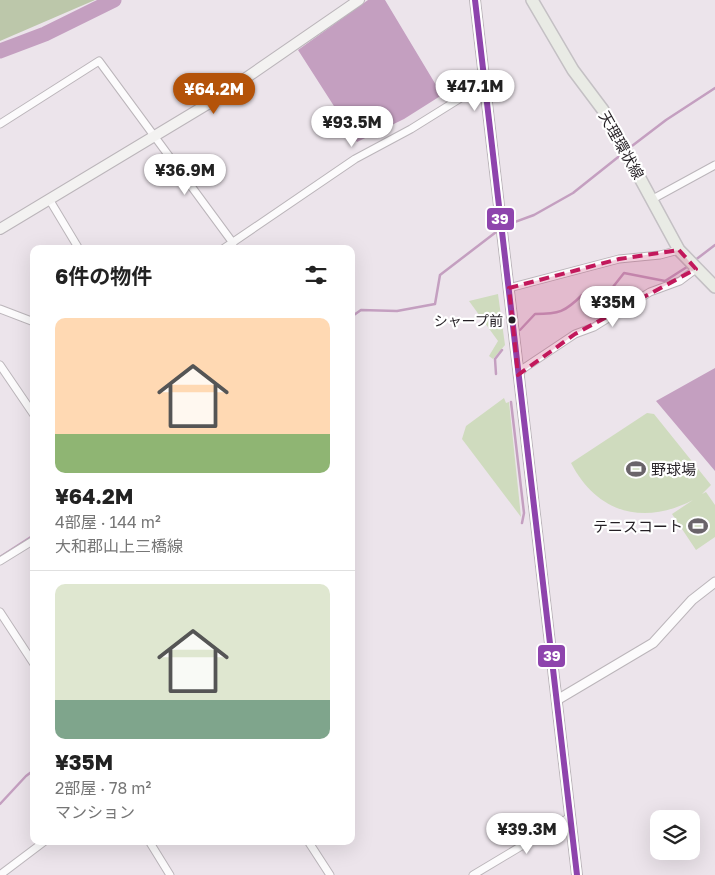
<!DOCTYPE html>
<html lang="ja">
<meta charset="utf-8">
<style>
:root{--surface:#fff;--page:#f6f6f6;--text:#222;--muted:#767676;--line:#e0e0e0;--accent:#b45309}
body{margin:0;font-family:"Golos Text","Noto Sans JP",sans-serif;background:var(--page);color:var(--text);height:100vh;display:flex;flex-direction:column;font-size:19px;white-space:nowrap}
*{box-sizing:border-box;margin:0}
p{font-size:16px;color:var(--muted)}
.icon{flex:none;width:28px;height:28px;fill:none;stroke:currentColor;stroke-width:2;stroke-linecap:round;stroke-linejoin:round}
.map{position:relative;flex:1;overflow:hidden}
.sheet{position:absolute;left:30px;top:245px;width:325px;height:600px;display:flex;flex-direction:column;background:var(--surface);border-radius:10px;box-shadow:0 5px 20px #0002}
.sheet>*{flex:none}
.fabs{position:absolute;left:650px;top:810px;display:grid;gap:10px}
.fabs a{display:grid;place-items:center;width:50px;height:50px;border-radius:10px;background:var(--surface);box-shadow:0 5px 20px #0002;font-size:25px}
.price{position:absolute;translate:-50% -42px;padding:0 11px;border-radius:18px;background:#fff;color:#222;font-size:16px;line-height:32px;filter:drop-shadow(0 1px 2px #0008)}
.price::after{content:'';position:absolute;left:50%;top:30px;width:15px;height:11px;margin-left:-8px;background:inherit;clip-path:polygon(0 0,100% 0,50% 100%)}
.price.active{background:var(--accent);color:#fff}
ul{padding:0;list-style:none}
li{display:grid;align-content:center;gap:10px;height:265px;padding:0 25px}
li+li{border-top:1px solid var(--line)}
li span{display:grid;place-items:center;height:155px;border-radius:10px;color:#555}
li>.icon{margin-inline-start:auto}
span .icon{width:90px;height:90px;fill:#fffc;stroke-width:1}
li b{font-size:21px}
h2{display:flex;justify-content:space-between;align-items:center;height:60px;padding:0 25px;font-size:21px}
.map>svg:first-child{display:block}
.green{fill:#cfdbbe}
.forest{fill:#bcc7aa}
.water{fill:#c49fc0}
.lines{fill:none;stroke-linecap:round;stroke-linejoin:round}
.stream{stroke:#c49fc0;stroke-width:2.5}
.river{stroke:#c49fc0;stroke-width:15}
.minor-casing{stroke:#bbb5ba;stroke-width:9}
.tertiary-casing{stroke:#bbb5ba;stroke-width:11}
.secondary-casing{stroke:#bbb5ba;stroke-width:12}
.primary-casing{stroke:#c4c0c4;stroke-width:14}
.minor{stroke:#fcfbfc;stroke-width:7}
.tertiary{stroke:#fcfbfc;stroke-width:9}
.secondary{stroke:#f3f2f1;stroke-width:10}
.primary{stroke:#e9ebe5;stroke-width:11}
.bus-1-casing{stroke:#fff;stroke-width:10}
.bus-1{stroke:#8e44ad;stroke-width:6}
.marked{fill:#c2185b;fill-opacity:0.2;stroke:#c2185b;stroke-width:4;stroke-dasharray:10 6;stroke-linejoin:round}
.bus-dot{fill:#241f24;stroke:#fff;stroke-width:2}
.labels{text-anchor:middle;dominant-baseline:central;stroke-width:4.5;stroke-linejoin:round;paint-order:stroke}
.bus-label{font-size:14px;fill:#241f24;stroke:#fff;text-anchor:end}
.street-label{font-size:15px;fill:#241f24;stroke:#fff}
.poi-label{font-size:15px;fill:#241f24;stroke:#fff;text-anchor:start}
.line-badge{stroke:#fff;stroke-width:2}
.badge-label{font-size:14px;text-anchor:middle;font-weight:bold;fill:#fff}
</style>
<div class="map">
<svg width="715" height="875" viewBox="0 0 715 875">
<rect width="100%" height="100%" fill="#ece4eb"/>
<path class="green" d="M498,294l7,51 -12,14 -4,-3 9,-15 -29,-40z
M504,398l2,5 3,-1 12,115 -59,-78 4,-13z
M647,413l7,1 57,71 -9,9 4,-2 9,13v32l-19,13 -24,-36 21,-14c-50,26 -96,13 -122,-37z"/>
<path class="forest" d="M0,0h95l-95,41z"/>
<path class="water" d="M368,0h17l57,95 -38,24 -47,23 -59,-92z
M715,368v103l-59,-70z"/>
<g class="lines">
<path class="stream" d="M628,149l38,-29 49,-32
M504,226l30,-11 39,-22 49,-39
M694,261l21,-16
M351,317l10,-7 36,1 38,-7 5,-29 60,-46
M520,330l15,-16c24,0 30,-2 47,-19l23,2 19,-24 41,8 25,-16
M496,374l-1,-15 7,-9
M511,402l13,111 -2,10
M0,557l34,-22
M0,804l26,-28 8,-6"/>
<path class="river" d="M0,51l45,-17 69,-34"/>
<defs>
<path id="minor" d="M0,124l99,-63 134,182
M49,199l30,50
M651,200l64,-35
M223,249l132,-90 56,-30 69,-43h5
M509,288l110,-29 41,-4 19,-5
M0,309l34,13
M0,365l34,50
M518,375l6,-7 51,-34 19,-7 56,-35 30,-11 16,-12
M0,561l34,-21
M0,612l34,52
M149,841l21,34
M308,841l22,34
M0,875l45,-34
M473,875l97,-58"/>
<path id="tertiary" d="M557,700l96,-57 39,-43 23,-18"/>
<path id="secondary" d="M475,0l102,875
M0,229l211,-127 148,-102"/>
<path id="primary" d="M532,0l41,70 30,40 76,140 36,37"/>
</defs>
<use href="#minor" class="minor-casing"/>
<use href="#tertiary" class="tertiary-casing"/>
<use href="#secondary" class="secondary-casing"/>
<use href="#primary" class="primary-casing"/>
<use href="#minor" class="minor"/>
<use href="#tertiary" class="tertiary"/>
<use href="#secondary" class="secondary"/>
<use href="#primary" class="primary"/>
<defs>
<path id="bus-1" d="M475,0l102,875"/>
</defs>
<use href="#bus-1" class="bus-1-casing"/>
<use href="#bus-1" class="bus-1"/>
</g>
<path class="marked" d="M679,250l17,19 -121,65 -57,41 -9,-87 110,-29z"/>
<defs>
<symbol id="stadium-bare" viewBox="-9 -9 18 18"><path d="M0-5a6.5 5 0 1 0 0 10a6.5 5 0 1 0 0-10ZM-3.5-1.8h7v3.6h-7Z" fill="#6a646a" stroke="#fff" stroke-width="2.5" paint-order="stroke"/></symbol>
</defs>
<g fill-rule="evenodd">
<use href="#stadium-bare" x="622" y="455" width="28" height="28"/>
<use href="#stadium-bare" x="684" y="512" width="28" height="28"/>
</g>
<circle class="bus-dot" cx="512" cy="320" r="4.5"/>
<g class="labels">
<g class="bus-label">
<text x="503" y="320">シャープ前</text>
</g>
<g class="street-label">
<text transform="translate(622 145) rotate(61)">天理環状線</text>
</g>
<g class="poi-label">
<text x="651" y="469">野球場</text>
<text x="683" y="526" text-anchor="end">テニスコート</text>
</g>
</g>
<g class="line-badge">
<rect x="486" y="207" width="29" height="24" rx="5" fill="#8e44ad"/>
<rect x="537" y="644" width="29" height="24" rx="5" fill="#8e44ad"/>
</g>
<g class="badge-label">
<text x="500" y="224">39</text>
<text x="552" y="661">39</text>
</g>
</svg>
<div class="fabs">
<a><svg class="icon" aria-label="layers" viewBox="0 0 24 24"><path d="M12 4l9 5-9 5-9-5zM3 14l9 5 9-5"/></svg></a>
</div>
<b class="price" style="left:475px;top:112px">¥47.1M</b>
<b class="price active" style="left:214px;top:115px">¥64.2M</b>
<b class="price" style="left:352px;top:148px">¥93.5M</b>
<b class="price" style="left:185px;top:196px">¥36.9M</b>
<b class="price" style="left:613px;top:328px">¥35M</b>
<b class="price" style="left:527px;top:855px">¥39.3M</b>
<section class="sheet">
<h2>6件の物件<svg class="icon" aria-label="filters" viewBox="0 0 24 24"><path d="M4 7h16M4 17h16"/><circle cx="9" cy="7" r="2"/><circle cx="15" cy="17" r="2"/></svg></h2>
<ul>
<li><span style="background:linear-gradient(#ffd9b3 75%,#8fb573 0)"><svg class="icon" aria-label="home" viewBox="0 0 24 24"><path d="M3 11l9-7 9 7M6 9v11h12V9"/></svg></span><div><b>¥64.2M</b><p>4部屋 · 144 m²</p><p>大和郡山上三橋線</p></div></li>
<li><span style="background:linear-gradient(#dfe7d0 75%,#7fa58c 0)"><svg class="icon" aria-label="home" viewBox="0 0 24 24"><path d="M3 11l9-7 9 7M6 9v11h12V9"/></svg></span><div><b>¥35M</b><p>2部屋 · 78 m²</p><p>マンション</p></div></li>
</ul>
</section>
</div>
